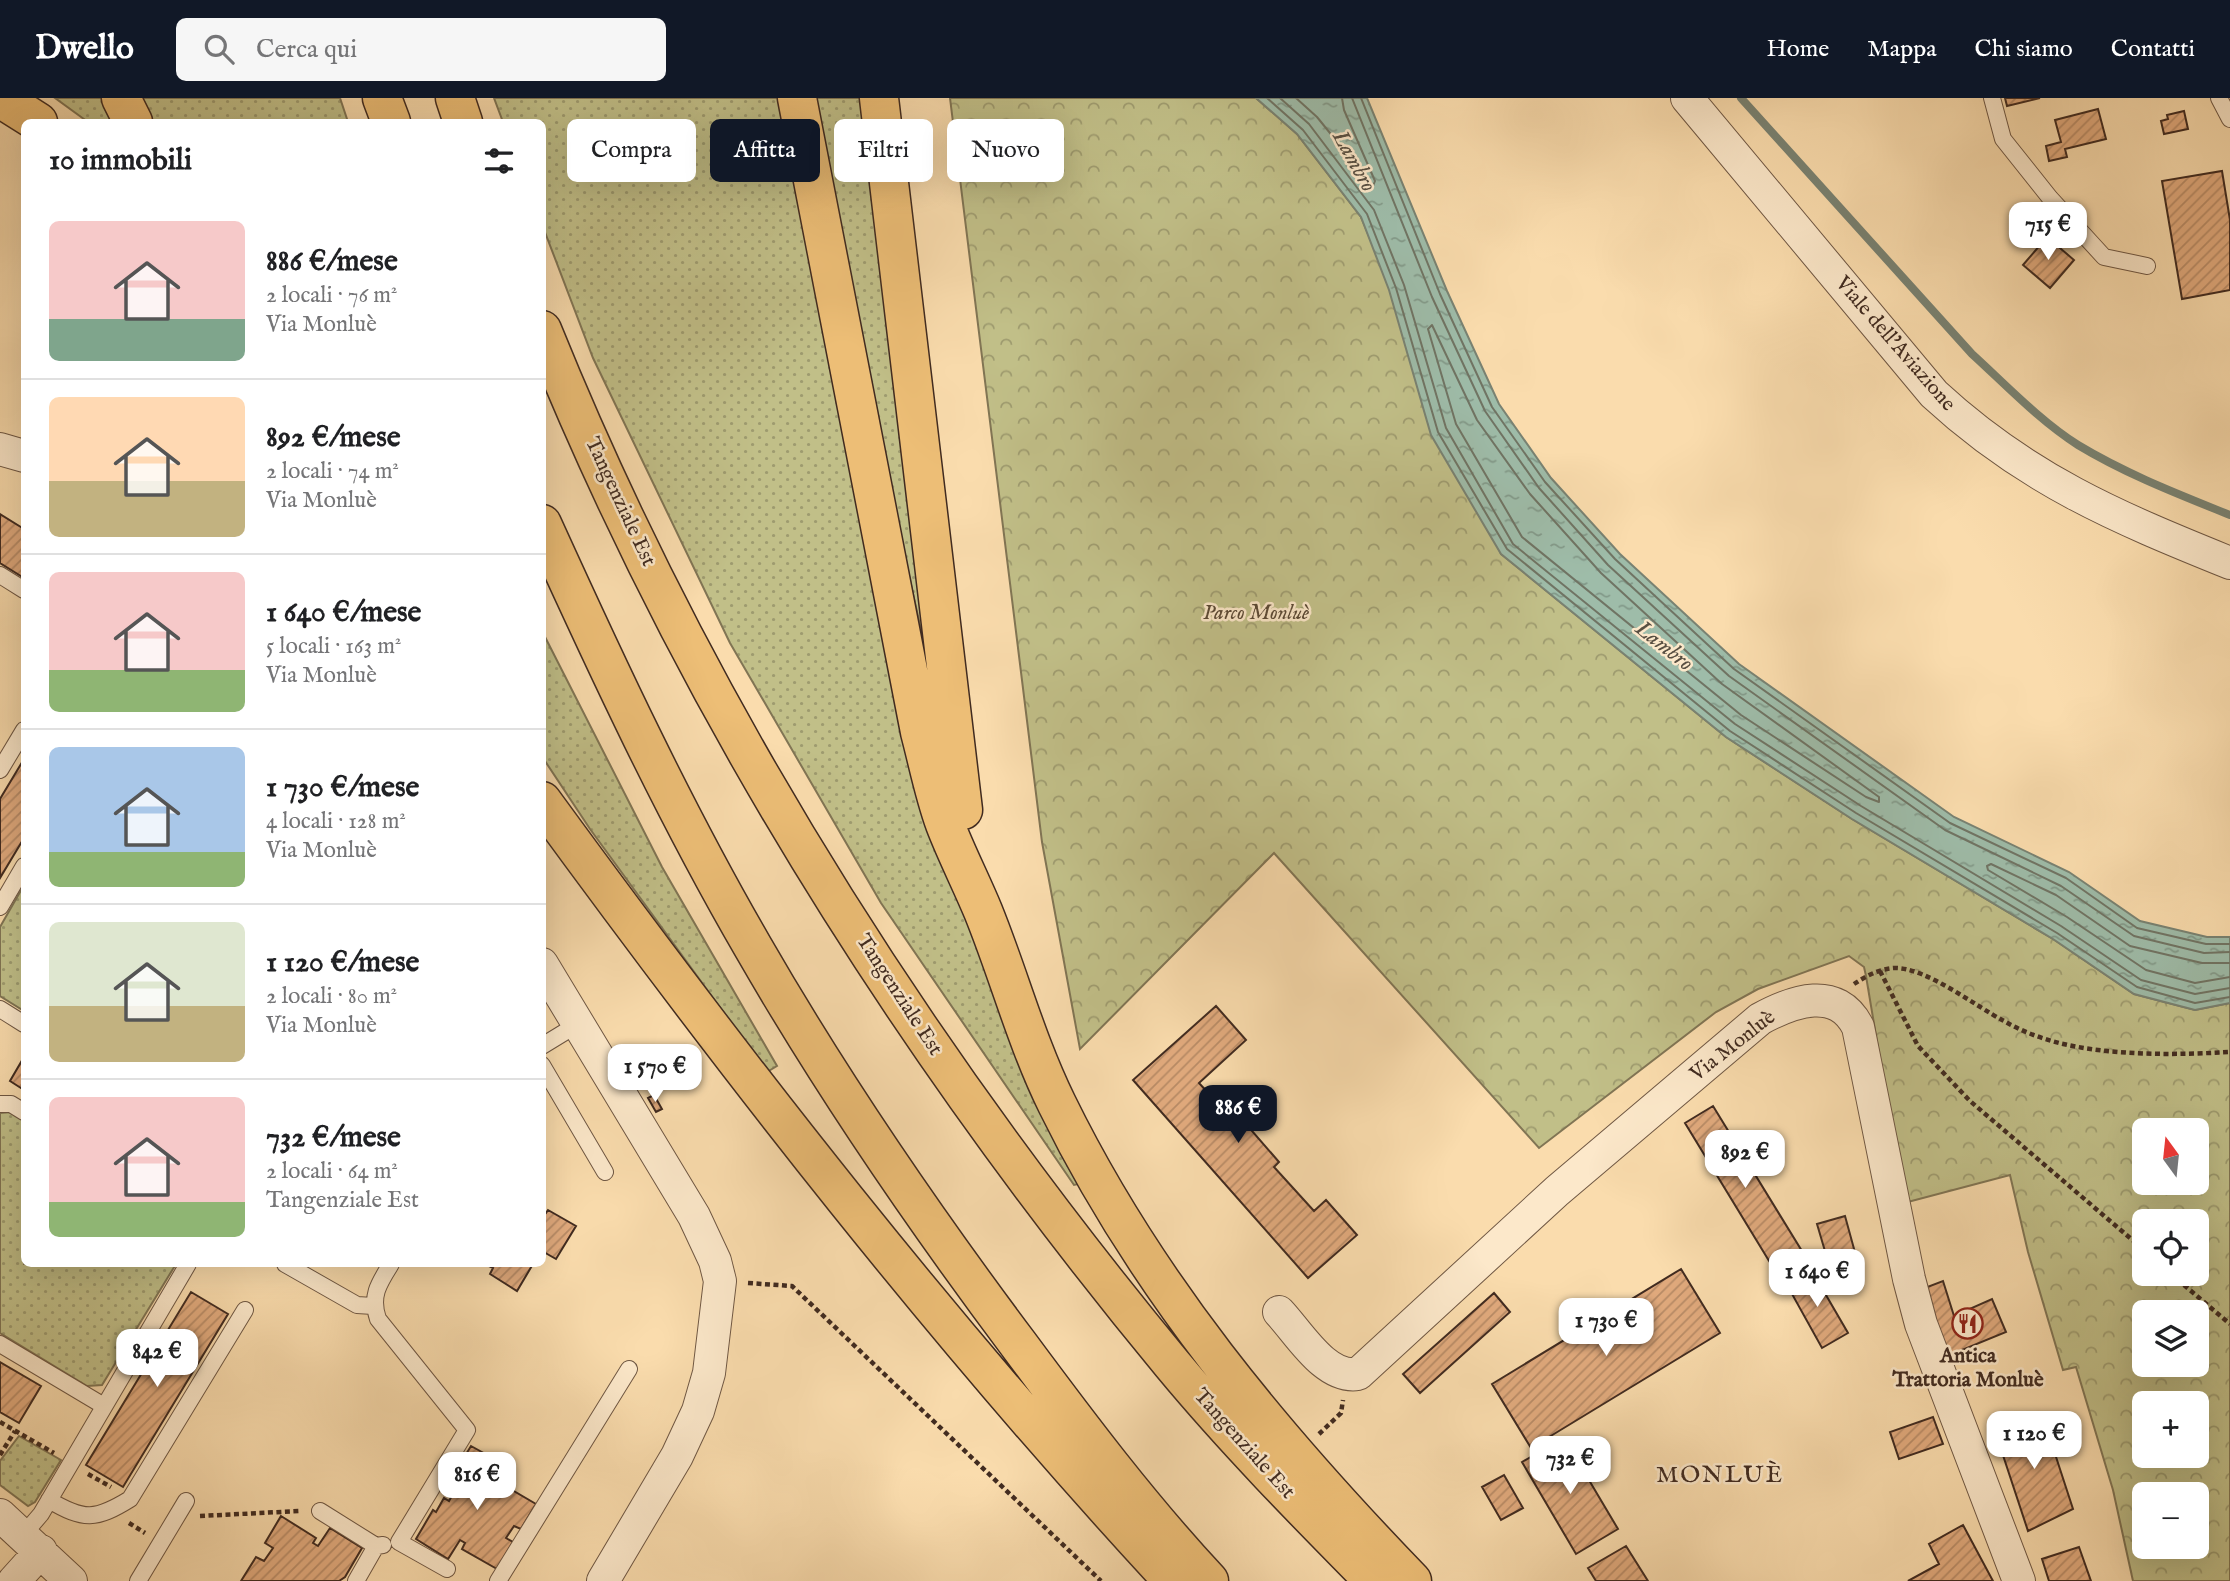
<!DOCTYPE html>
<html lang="it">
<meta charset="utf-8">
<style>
:root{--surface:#fff;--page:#f6f6f6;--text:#202124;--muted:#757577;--line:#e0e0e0;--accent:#111827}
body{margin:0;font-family:"IM FELL English",serif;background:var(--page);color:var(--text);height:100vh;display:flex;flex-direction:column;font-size:26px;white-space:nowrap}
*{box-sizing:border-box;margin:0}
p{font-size:23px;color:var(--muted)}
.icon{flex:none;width:38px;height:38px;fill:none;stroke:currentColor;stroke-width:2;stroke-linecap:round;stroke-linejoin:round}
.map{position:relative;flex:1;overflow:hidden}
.side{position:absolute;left:21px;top:21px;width:525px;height:1148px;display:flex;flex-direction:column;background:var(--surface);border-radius:10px;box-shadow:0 7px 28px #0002}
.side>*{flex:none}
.hud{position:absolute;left:567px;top:21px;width:665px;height:63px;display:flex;gap:14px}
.needle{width:46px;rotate:345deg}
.fabs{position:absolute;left:2132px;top:1020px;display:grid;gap:14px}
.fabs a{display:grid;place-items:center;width:77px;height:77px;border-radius:10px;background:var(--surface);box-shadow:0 7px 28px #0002;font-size:35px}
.price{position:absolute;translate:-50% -60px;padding:0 16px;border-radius:14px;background:#fff;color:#222;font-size:23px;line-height:46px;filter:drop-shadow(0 2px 4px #0008)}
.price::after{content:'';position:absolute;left:50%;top:42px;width:21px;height:16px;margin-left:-10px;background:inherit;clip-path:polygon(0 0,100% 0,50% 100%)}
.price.selected{background:var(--accent);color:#fff}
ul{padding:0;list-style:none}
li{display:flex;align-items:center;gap:21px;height:175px;padding:0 28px}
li+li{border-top:2px solid var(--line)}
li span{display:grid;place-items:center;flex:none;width:196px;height:140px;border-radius:10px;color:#555}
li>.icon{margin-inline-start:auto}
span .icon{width:84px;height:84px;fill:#fffc;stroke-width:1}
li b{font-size:30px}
h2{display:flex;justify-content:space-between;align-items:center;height:84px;padding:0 28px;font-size:30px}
.tag{padding:0 24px;border-radius:10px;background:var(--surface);box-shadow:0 7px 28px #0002;font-size:24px;line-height:63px}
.tag.selected{background:var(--accent);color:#fff}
header{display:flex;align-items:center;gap:42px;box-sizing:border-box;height:98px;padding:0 35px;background:var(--accent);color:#fff}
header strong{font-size:33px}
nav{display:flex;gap:38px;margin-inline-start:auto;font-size:24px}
.search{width:490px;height:63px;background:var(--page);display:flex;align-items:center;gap:18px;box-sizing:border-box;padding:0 24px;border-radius:10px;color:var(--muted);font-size:26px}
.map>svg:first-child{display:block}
.grass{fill:url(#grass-dots);stroke:#817554;stroke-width:2;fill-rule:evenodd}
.park{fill:url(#park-crowns);stroke:#817554;stroke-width:2;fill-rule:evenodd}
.water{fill:url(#water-ripples);stroke:#798272;stroke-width:2}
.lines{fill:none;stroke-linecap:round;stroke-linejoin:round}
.shore{stroke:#707464;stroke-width:2}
.stream{stroke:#798272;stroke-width:8}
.building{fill:url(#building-hatch);stroke:#412b20;stroke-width:2}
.service-casing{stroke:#6f5743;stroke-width:18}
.minor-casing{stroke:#6f5743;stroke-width:34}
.motorway-casing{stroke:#412b20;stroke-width:41}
.path{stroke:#412b20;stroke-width:4.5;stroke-dasharray:5 3.5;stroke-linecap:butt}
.service{stroke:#fce8ca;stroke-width:16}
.minor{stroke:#fce8ca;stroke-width:32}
.motorway{stroke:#edbe76;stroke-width:38}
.labels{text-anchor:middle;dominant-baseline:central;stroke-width:5;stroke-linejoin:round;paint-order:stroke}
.street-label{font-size:21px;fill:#412b20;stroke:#fce8ca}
.park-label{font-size:21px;font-style:italic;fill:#5b4935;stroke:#fce8ca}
.poi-label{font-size:21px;font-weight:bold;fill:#412b20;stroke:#fce8ca}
.water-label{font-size:23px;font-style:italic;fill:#584f42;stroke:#fce8ca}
.quarter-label{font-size:24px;letter-spacing:2px;fill:#412b20;stroke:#fce8ca}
</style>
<header>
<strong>Dwello</strong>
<div class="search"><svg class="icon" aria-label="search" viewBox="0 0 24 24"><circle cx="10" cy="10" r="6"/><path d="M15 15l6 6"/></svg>Cerca qui</div>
<nav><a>Home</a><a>Mappa</a><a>Chi siamo</a><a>Contatti</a></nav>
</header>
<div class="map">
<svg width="2230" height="1483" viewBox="0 0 2230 1483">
<defs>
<pattern id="grass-dots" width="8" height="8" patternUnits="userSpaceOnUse" patternTransform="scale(1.75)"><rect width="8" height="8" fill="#c1bf88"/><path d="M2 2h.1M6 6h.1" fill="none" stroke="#9e9b6f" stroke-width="1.8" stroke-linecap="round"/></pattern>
<pattern id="park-crowns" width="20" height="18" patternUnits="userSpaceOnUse" patternTransform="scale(1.75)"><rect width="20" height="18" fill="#c1bf88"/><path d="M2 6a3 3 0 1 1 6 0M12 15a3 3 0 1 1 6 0" fill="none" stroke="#9e9b6f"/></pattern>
<pattern id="water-ripples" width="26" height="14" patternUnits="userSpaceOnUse" patternTransform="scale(1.75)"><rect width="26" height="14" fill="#9ebca9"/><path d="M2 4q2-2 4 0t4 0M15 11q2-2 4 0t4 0" fill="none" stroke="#829989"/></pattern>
<pattern id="building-hatch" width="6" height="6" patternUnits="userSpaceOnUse" patternTransform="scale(1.75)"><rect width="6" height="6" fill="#e1aa7d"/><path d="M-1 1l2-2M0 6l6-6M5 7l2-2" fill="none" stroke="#b88b66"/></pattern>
</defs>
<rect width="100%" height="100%" fill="#fadcad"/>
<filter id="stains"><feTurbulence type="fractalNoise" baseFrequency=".00286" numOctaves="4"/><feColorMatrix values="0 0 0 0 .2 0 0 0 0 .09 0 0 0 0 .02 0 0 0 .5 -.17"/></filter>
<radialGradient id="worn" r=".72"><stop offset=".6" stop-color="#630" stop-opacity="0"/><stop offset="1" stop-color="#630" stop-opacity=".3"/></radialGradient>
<path class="grass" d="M55,0h52l13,24h-32z
M140,0h200l8,24h-195z
M494,0h291l171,794 47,125 80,166 -9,2 -193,-282 -151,-260 -137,-285 -50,-131 -1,-105h-39zM610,38l7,33 -13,7 -10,-33z
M810,0h60l57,558 -16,-71z
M542,533l120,236 115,199 -10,6 -177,-243 -47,-71z
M24,787v126l-24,-15v-69z
M12,1014l12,5v147h152l-74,121 -15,1 -87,-53v-220z
M19,1338l42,24 -26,42 -7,4 -28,-21v-24z"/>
<path class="park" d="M950,0h306l41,36 64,83 140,337 225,183 126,82 201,120 81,55 61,16 35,-7v578h-97l-20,-91 -37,-123 -13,3 -35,-118 -18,-77 -106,28 -38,-227 -2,-9 -15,-11 -91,33 -42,23 -177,136 -265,-295 -194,196 -38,-207zM2144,1032h52v53h-52zM2144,1124h52v52h-52zM2144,1214h52v53h-52zM2144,1306h52v52h-52zM2144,1396h52v53h-52z"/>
<path class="water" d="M1256,0h111l80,193 52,113 52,74 69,76 119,110 215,153 115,55 71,49 67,16h23v66l-35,7 -61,-16 -81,-55 -201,-120 -126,-82 -225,-183 -70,-119 -42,-145 -28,-73 -64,-83z"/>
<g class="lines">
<path class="shore" d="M1267,0l36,32 64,84 29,74 42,144 69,117 223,182 126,82 201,120 80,54 58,16 35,-6
M1280,0l29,26 65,86 30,75 42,143 67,116 222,180 126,82 200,120 80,54 54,14 35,-6
M1296,0l21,19 56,69 2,-5 -31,-71 -2,-12
M1352,0l80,199 53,114 54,77 69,77 121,111 216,154 116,56 73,50 70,17 26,-1
M1361,0l79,196 52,113 53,75 70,77 119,110 216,154 116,55 71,50 69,16h24
M1432,227l45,95 53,74 71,79 121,111 157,113v5l-13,-5 -125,-82 -219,-178 -66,-113 -28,-95z
M2230,865h-28l-72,-17 -74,-51 -65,-31 -4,2 1,4 79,47 79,53 49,13 35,-6"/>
<path class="stream" d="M1741,0l231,256c33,30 68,67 106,91 48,29 100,49 152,70"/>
</g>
<path class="building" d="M2005,0h35l-33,8z
M2098,11l8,30 -41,10 2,8 -18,4 -3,-15 15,-4 -6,-22z
M2184,13l4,18 -24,5 -3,-13 7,-2 -1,-4z
M2222,73l8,49v70l-48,9 -20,-118z
M2047,139l27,23 -24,28 -27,-23z
M0,416l24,15v49l-24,-15z
M24,661v79l-24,40v-79z
M1216,908l30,34 -47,43 42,46 5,-5 33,38 -5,5 40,44 12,-11 31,35 -49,43 -175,-198z
M24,959v33l-14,-9z
M654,997l8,14 -6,3 -8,-14z
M1713,1008l92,150 -28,18 -92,-151z
M548,1112l28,16 -20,33 -14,-8v-40l4,2z
M1845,1118l14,51 -27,8 -15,-51z
M485,1166h48l-16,27 -27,-17 3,-6z
M1681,1171l39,64 -189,115 -39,-64z
M1812,1173l36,62 -26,15 -35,-63z
M1943,1183l11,35 38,-17 14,33 -61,25 -23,-68z
M191,1194l37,22 -105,173 -37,-22z
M1494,1195l16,19 -90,81 -17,-19z
M0,1264l41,24 -22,37 -19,-11z
M2042,1316l31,95 -45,22 -34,-103z
M1933,1319l10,27 -44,15 -9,-27z
M1564,1340l54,91 -42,25 -54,-92z
M471,1348l34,19 -11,20 4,2 2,-4 36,21 -15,25 -7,-3 -8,12 7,4 -16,27 -35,-20 3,-6 -5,-3 -12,19 -32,-20 17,-29 3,2 8,-14 5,3 5,-9 -5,-3 8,-13 -3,-2z
M1504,1377l19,33 -22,12 -19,-33z
M281,1418l35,22 -3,5 5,3 12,-18 32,20 -17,29 -6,4h-98l15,-24 8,4 9,-13 -8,-5z
M1963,1427l30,56h-85l31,-17 -10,-20z
M1626,1448l22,35h-52l-8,-13z
M2079,1449l12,34h-42l-7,-22z"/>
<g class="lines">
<defs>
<path id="service" d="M1992,0l11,41 47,59 54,59 43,9
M2219,0l11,21
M0,477l24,15
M0,672l24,-40
M0,809l24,-41
M0,911l24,15
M542,948l36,-22
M542,967l63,107
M0,1006h11l13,8
M285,1166l72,41 16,1
M391,1166c-12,19 -21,32 -13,55l89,111 -68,112 48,27
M0,1246l104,62
M49,1402c35,21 47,20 81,-1l115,-189
M320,1413l56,35
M23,1437l18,-21 147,-250
M138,1483l48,-80
M356,1483l20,-35 7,-1
M498,1483l131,-212"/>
<path id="minor" d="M1687,0l247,296c92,85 182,123 296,169
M0,351l24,7
M542,866l152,252 21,45 5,20 -11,92 -11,38 -21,45 -74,125
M1279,1214c20,21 46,67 79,62l199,-183 203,-172c33,-18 77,-34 98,8l51,252 12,45 98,257
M0,1417l71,66
M14,1483l27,-30"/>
<path id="motorway" d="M0,0l38,24
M121,0l12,24
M382,0l9,24
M455,0l8,24
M797,0l123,634c8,30 14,62 25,92 11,29 26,58 38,87 26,64 43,130 74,193 88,180 216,333 355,477
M879,0l84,712
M542,232c152,376 373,723 630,1034 63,76 133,147 202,217
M542,426c65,143 132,287 211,423 80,139 170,270 266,398 60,81 121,162 190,236
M542,703c198,271 403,534 631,780"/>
</defs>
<use href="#service" class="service-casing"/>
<use href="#minor" class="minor-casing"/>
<use href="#motorway" class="motorway-casing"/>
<path class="path" d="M1880,873l38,75 52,55 174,149
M1854,886c12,-8 25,-15 40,-16 32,-1 81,38 110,53 17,10 36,17 55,22 54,13 116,12 171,9
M2171,1176l59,50
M748,1185l44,3 309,295
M0,1324l54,31
M1319,1336l22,-21 2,-13
M0,1357l15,-24
M88,1376l23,13
M200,1418l100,-5
M129,1425l16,10"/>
<use href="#service" class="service"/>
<use href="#minor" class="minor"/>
<use href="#motorway" class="motorway"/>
</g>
<defs>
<symbol id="restaurant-ring" viewBox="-11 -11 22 22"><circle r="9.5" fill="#fce8ca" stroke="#8f2418" stroke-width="1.5"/><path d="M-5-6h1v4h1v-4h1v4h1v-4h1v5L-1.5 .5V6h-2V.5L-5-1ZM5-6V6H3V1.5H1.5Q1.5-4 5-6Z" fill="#8f2418"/></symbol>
</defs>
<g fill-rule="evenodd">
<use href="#restaurant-ring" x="1950" y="1208" width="35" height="35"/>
</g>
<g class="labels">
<g class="street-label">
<text transform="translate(1895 246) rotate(49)">Viale dell'Aviazione</text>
<text transform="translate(620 404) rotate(65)">Tangenziale Est</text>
<text transform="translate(899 897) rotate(57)">Tangenziale Est</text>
<text transform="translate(1733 948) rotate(-38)">Via Monluè</text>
<text transform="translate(1244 1346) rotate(48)">Tangenziale Est</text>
</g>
<g class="park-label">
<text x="1256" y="515">Parco Monluè</text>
</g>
<g class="poi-label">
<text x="1968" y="1258">Antica<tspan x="1968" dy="24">Trattoria Monluè</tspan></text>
</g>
<g class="water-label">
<text transform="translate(1354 63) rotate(61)">Lambro</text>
<text transform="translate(1664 548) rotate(38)">Lambro</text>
</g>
<g class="quarter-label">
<text x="1720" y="1377">MONLUÈ</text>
</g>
</g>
<rect width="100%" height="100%" filter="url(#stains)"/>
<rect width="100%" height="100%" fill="url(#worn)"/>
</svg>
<div class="fabs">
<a><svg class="needle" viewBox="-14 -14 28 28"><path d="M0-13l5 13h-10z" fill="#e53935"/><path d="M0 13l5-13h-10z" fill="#757577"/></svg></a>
<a><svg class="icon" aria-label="locate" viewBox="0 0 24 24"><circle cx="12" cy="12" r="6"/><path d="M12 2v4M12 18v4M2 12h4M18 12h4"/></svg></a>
<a><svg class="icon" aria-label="layers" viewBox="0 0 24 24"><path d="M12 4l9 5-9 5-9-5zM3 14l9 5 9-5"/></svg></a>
<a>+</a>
<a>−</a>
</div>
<b class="price" style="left:2048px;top:164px">715 €</b>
<b class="price" style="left:655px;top:1006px">1 570 €</b>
<b class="price selected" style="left:1238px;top:1047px">886 €</b>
<b class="price" style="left:1745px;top:1092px">892 €</b>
<b class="price" style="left:1817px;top:1211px">1 640 €</b>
<b class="price" style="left:1606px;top:1260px">1 730 €</b>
<b class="price" style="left:157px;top:1291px">842 €</b>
<b class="price" style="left:2034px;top:1373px">1 120 €</b>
<b class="price" style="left:1570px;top:1398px">732 €</b>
<b class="price" style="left:477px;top:1414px">816 €</b>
<div class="hud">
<a class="tag">Compra</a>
<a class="tag selected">Affitta</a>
<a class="tag">Filtri</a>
<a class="tag">Nuovo</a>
</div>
<section class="side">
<h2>10 immobili<svg class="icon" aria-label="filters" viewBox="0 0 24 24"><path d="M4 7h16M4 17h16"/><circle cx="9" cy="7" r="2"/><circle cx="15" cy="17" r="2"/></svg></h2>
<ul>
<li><span style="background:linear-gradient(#f6c9c9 70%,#7fa58c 0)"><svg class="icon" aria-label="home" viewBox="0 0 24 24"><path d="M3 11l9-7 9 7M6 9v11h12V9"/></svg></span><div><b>886 €/mese</b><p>2 locali · 76 m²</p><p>Via Monluè</p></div></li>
<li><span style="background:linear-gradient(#ffd9b3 60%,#c2b280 0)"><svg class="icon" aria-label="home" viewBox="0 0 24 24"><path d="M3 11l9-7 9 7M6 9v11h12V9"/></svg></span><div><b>892 €/mese</b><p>2 locali · 74 m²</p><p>Via Monluè</p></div></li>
<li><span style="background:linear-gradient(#f6c9c9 70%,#8fb573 0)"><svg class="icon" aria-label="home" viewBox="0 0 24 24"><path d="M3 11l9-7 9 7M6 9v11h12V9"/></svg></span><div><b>1 640 €/mese</b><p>5 locali · 163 m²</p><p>Via Monluè</p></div></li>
<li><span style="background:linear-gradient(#a9c7e8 75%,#8fb573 0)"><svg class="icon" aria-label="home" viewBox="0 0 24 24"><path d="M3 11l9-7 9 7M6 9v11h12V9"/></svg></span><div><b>1 730 €/mese</b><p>4 locali · 128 m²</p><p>Via Monluè</p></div></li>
<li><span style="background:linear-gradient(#dfe7d0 60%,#c2b280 0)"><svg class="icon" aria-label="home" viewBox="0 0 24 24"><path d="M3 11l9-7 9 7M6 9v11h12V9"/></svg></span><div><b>1 120 €/mese</b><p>2 locali · 80 m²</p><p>Via Monluè</p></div></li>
<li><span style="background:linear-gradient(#f6c9c9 75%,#8fb573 0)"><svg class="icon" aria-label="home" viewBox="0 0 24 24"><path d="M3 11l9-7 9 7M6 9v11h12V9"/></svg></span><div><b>732 €/mese</b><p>2 locali · 64 m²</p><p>Tangenziale Est</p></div></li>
</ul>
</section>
</div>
